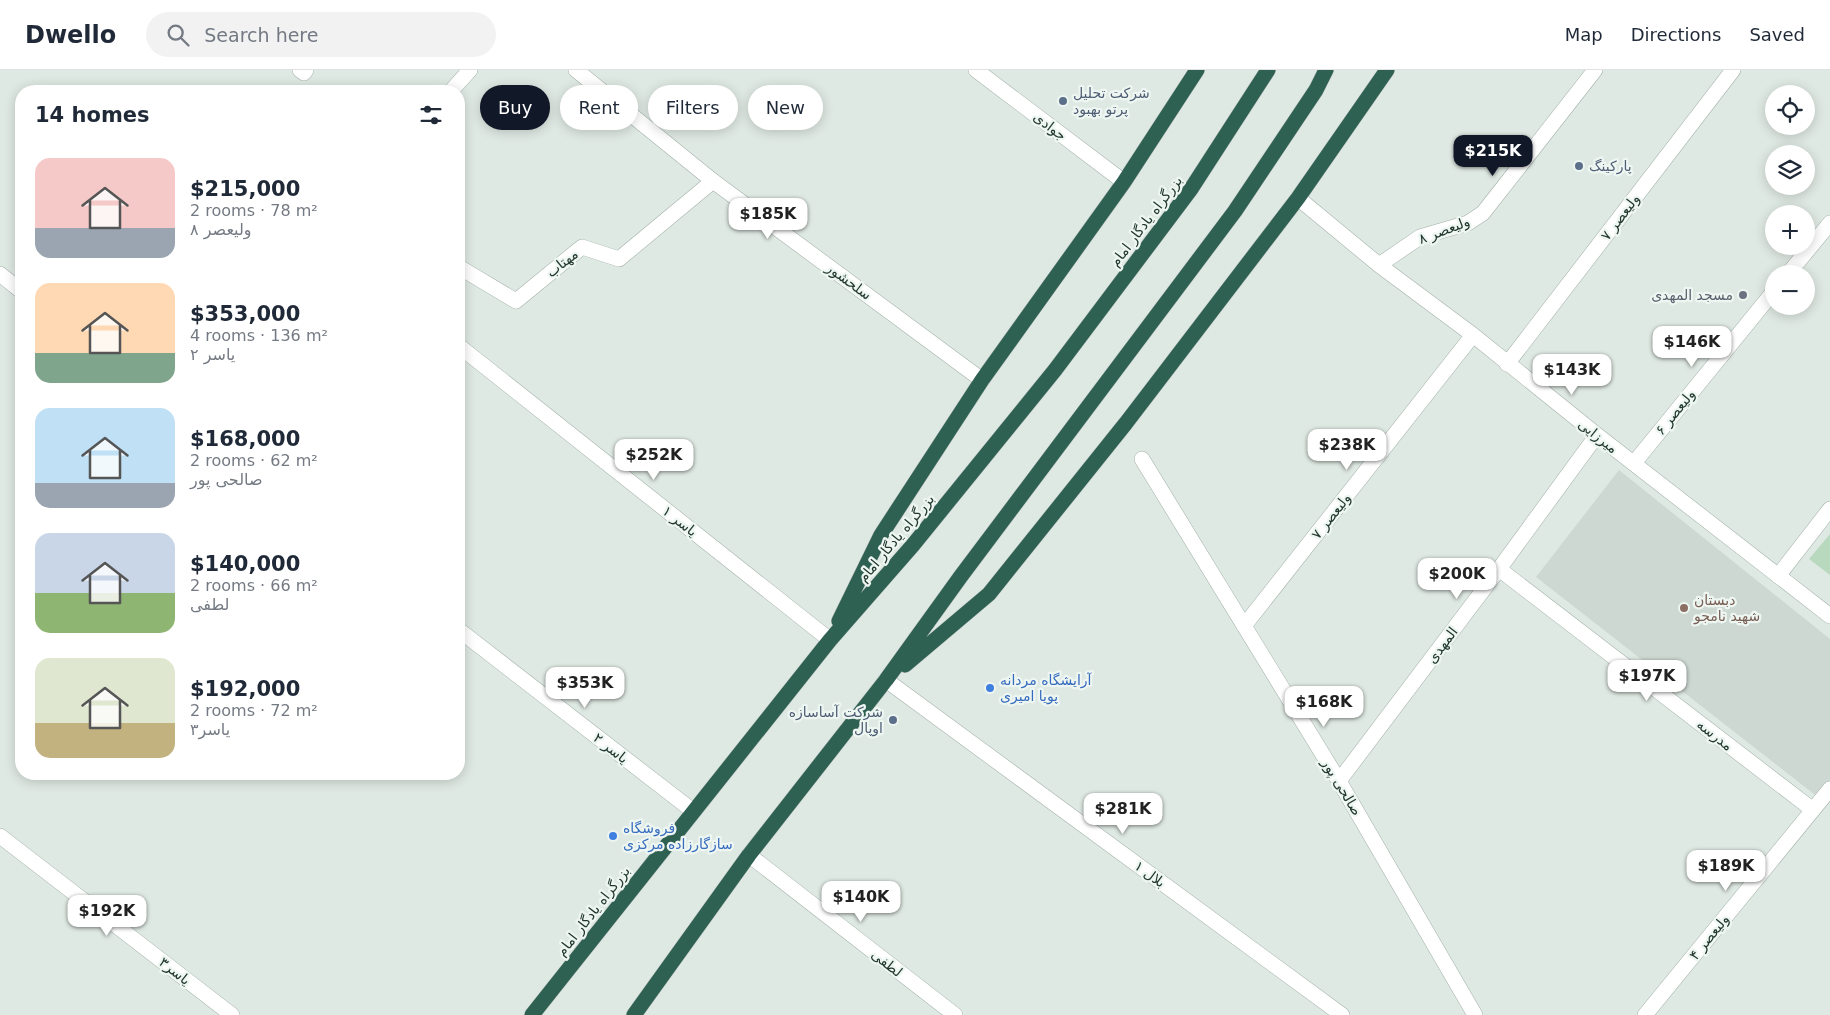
<!DOCTYPE html>
<meta charset="utf-8">
<style>
:root{--surface:#fff;--page:#f2f2f3;--text:#1f2937;--muted:#747a83;--line:#e0e1e3;--accent:#111827}
body{margin:0;font-family:"DejaVu Sans",Vazirmatn,sans-serif;background:var(--page);color:var(--text);height:100vh;display:flex;flex-direction:column;font-size:19px;white-space:nowrap}
*{box-sizing:border-box;margin:0}
p{font-size:16px;color:var(--muted)}
.icon{flex:none;width:28px;height:28px;fill:none;stroke:currentColor;stroke-width:2;stroke-linecap:round;stroke-linejoin:round}
.map{position:relative;flex:1;overflow:hidden}
.details{position:absolute;left:15px;top:15px;width:450px;height:695px;display:flex;flex-direction:column;background:var(--surface);border-radius:20px;box-shadow:0 2px 12px #0003}
.details>*{flex:none}
.guide{position:absolute;left:480px;top:15px;width:475px;height:45px;display:flex;gap:10px}
.fabs{position:absolute;left:1765px;top:15px;display:grid;gap:10px}
.fabs a{display:grid;place-items:center;width:50px;height:50px;border-radius:50%;background:var(--surface);box-shadow:0 2px 12px #0003;font-size:25px}
.price{position:absolute;translate:-50% -42px;padding:0 11px;border-radius:10px;background:#fff;color:#222;font-size:16px;line-height:32px;filter:drop-shadow(0 1px 2px #0008)}
.price::after{content:'';position:absolute;left:50%;top:30px;width:15px;height:11px;margin-left:-8px;background:inherit;clip-path:polygon(0 0,100% 0,50% 100%)}
.price.selected{background:var(--accent);color:#fff}
ul{padding:0;list-style:none}
li{display:flex;align-items:center;gap:15px;height:125px;padding:0 20px}
li span{display:grid;place-items:center;flex:none;width:140px;height:100px;border-radius:15px;color:#555}
li>.icon{margin-inline-start:auto}
span .icon{width:60px;height:60px;fill:#fffc;stroke-width:1}
li b{font-size:21px}
h2{display:flex;justify-content:space-between;align-items:center;height:60px;padding:0 20px;font-size:21px}
.pill{padding:0 18px;border-radius:22px;background:var(--surface);box-shadow:0 2px 12px #0003;font-size:18px;line-height:45px}
.pill.selected{background:var(--accent);color:#fff}
header{display:flex;align-items:center;gap:30px;box-sizing:border-box;height:70px;padding:0 25px;background:var(--surface);border-bottom:1px solid var(--line)}
header strong{font-size:24px}
nav{display:flex;gap:28px;margin-inline-start:auto;font-size:18px}
.search{width:350px;height:45px;background:var(--page);display:flex;align-items:center;gap:12px;box-sizing:border-box;padding:0 18px;border-radius:28px;color:var(--muted);font-size:19px}
.map>svg:first-child{display:block}
.built{fill:#cdd8d2}
.park{fill:#b9d9bf}
.lines{fill:none;stroke-linecap:round;stroke-linejoin:round}
.lane-casing{stroke:#a2b0a9;stroke-width:16}
.street-casing{stroke:#a2b0a9;stroke-width:16}
.highway-casing{stroke:#bcc3c1;stroke-width:16}
.lane{stroke:#fff;stroke-width:15}
.street{stroke:#fff;stroke-width:15}
.highway{stroke:#2f6153;stroke-width:15}
.service-dot{fill:#5c6f8a;stroke:#eef6f2;stroke-width:2}
.worship-dot{fill:#6b7280;stroke:#eef6f2;stroke-width:2}
.education-dot{fill:#8d6e63;stroke:#eef6f2;stroke-width:2}
.shop-dot{fill:#3f7fe0;stroke:#eef6f2;stroke-width:2}
.labels{text-anchor:middle;dominant-baseline:central;stroke-width:4.5;stroke-linejoin:round;paint-order:stroke}
.service-label{font-size:14px;fill:#4e5e75;stroke:#eef6f2;text-anchor:start}
.street-label{font-size:14px;fill:#21372f;stroke:#eef6f2}
.worship-label{font-size:14px;fill:#5b616d;stroke:#eef6f2;text-anchor:end}
.education-label{font-size:14px;fill:#785e54;stroke:#eef6f2;text-anchor:start}
.shop-label{font-size:14px;fill:#366cbe;stroke:#eef6f2;text-anchor:start}
</style>
<header>
<strong>Dwello</strong>
<div class="search"><svg class="icon" aria-label="search" viewBox="0 0 24 24"><circle cx="10" cy="10" r="6"/><path d="M15 15l6 6"/></svg>Search here</div>
<nav><a>Map</a><a>Directions</a><a>Saved</a></nav>
</header>
<div class="map">
<svg width="1830" height="945" viewBox="0 0 1830 945">
<rect width="100%" height="100%" fill="#dfe9e3"/>
<path class="built" d="M1619,400l211,169v145l-11,14 -283,-221z"/>
<path class="park" d="M1830,464v41l-21,-16z"/>
<g class="lines">
<defs>
<path id="lane" d="M459,197l57,34 66,-54 37,12 94,-78"/>
<path id="street" d="M300,0l4,3 2,-3
M576,0l137,111 269,199
M976,0l148,112
M451,21l19,-21
M1298,128l81,67 94,70 124,100 233,181
M1379,195l41,-28 48,-14 15,-10 112,-143
M0,204l21,17
M1788,204l42,-51
M459,276l371,294
M1507,294l226,-294
M1142,389l197,322 136,234
M1634,393l140,-172
M1499,499l314,241
M1778,506l52,-67
M1244,556l229,-291
M459,560l234,181
M886,610l456,335
M1339,711l160,-212 98,-134
M0,766l232,179
M749,785l206,160
M1645,945l185,-226"/>
<path id="highway" d="M839,551l42,-86 101,-155 142,-198 73,-112
M905,595l84,-71 137,-171 172,-225 89,-128
M532,945l298,-375 83,-95 142,-175 136,-181 77,-119
M634,945l115,-160 137,-175 75,-104 274,-365 81,-121 10,-20"/>
</defs>
<use href="#lane" class="lane-casing"/>
<use href="#street" class="street-casing"/>
<use href="#highway" class="highway-casing"/>
<use href="#lane" class="lane"/>
<use href="#street" class="street"/>
<use href="#highway" class="highway"/>
</g>
<g class="service-dot">
<circle cx="1063" cy="31" r="5"/>
<circle cx="1579" cy="96" r="5"/>
<circle cx="893" cy="650" r="5"/>
</g>
<circle class="worship-dot" cx="1743" cy="225" r="5"/>
<circle class="education-dot" cx="1684" cy="538" r="5"/>
<g class="shop-dot">
<circle cx="990" cy="618" r="5"/>
<circle cx="613" cy="766" r="5"/>
</g>
<g class="labels">
<g class="service-label">
<text x="1073" y="23">شرکت تحلیل<tspan x="1073" dy="16">پرتو بهبود</tspan></text>
<text x="1589" y="96">پارکینگ</text>
<text x="883" y="642" text-anchor="end">شرکت آساسازه<tspan x="883" dy="16">اوپال</tspan></text>
</g>
<g class="street-label">
<text transform="translate(1050 56) rotate(37)">جوادی</text>
<text transform="translate(1620 147) rotate(-53)">ولیعصر ۷</text>
<text transform="translate(1146 151) rotate(-53)">بزرگراه یادگار امام</text>
<text transform="translate(1444 160) rotate(-21)">ولیعصر ۸</text>
<text transform="translate(562 193) rotate(-39)">مهتاب</text>
<text transform="translate(849 211) rotate(36)">سلحشور</text>
<text transform="translate(1675 342) rotate(-51)">ولیعصر ۶</text>
<text transform="translate(1598 366) rotate(38)">میرزایی</text>
<text transform="translate(1331 446) rotate(-52)">ولیعصر ۷</text>
<text transform="translate(680 451) rotate(38)">یاسر ۱</text>
<text transform="translate(896 468) rotate(-50)">بزرگراه یادگار امام</text>
<text transform="translate(1442 575) rotate(-53)">المهدی</text>
<text transform="translate(1715 665) rotate(38)">مدرسه</text>
<text transform="translate(611 678) rotate(38)">یاسر ۲</text>
<text transform="translate(1342 717) rotate(59)">صالحی پور</text>
<text transform="translate(1150 804) rotate(36)">بلال ۱</text>
<text transform="translate(593 841) rotate(-52)">بزرگراه یادگار امام</text>
<text transform="translate(1709 867) rotate(-51)">ولیعصر ۴</text>
<text transform="translate(887 893) rotate(38)">لطفی</text>
<text transform="translate(175 901) rotate(38)">یاسر۳</text>
</g>
<g class="worship-label">
<text x="1733" y="225">مسجد المهدی</text>
</g>
<g class="education-label">
<text x="1694" y="530">دبستان<tspan x="1694" dy="16">شهید نامجو</tspan></text>
</g>
<g class="shop-label">
<text x="1000" y="610">آرایشگاه مردانه<tspan x="1000" dy="16">پویا امیری</tspan></text>
<text x="623" y="758">فروشگاه<tspan x="623" dy="16">سازگارزاده مرکزی</tspan></text>
</g>
</g>
</svg>
<div class="fabs">
<a><svg class="icon" aria-label="locate" viewBox="0 0 24 24"><circle cx="12" cy="12" r="6"/><path d="M12 2v4M12 18v4M2 12h4M18 12h4"/></svg></a>
<a><svg class="icon" aria-label="layers" viewBox="0 0 24 24"><path d="M12 4l9 5-9 5-9-5zM3 14l9 5 9-5"/></svg></a>
<a>+</a>
<a>−</a>
</div>
<b class="price selected" style="left:1493px;top:107px">$215K</b>
<b class="price" style="left:768px;top:170px">$185K</b>
<b class="price" style="left:1692px;top:298px">$146K</b>
<b class="price" style="left:1572px;top:326px">$143K</b>
<b class="price" style="left:1347px;top:401px">$238K</b>
<b class="price" style="left:654px;top:411px">$252K</b>
<b class="price" style="left:1457px;top:530px">$200K</b>
<b class="price" style="left:1647px;top:632px">$197K</b>
<b class="price" style="left:585px;top:639px">$353K</b>
<b class="price" style="left:1324px;top:658px">$168K</b>
<b class="price" style="left:1123px;top:765px">$281K</b>
<b class="price" style="left:1726px;top:822px">$189K</b>
<b class="price" style="left:861px;top:853px">$140K</b>
<b class="price" style="left:107px;top:867px">$192K</b>
<div class="guide">
<a class="pill selected">Buy</a>
<a class="pill">Rent</a>
<a class="pill">Filters</a>
<a class="pill">New</a>
</div>
<section class="details">
<h2>14 homes<svg class="icon" aria-label="filters" viewBox="0 0 24 24"><path d="M4 7h16M4 17h16"/><circle cx="9" cy="7" r="2"/><circle cx="15" cy="17" r="2"/></svg></h2>
<ul>
<li><span style="background:linear-gradient(#f6c9c9 70%,#9aa5b1 0)"><svg class="icon" aria-label="home" viewBox="0 0 24 24"><path d="M3 11l9-7 9 7M6 9v11h12V9"/></svg></span><div><b>$215,000</b><p>2 rooms · 78 m²</p><p>ولیعصر ۸</p></div></li>
<li><span style="background:linear-gradient(#ffd9b3 70%,#7fa58c 0)"><svg class="icon" aria-label="home" viewBox="0 0 24 24"><path d="M3 11l9-7 9 7M6 9v11h12V9"/></svg></span><div><b>$353,000</b><p>4 rooms · 136 m²</p><p>یاسر ۲</p></div></li>
<li><span style="background:linear-gradient(#bfe0f5 75%,#9aa5b1 0)"><svg class="icon" aria-label="home" viewBox="0 0 24 24"><path d="M3 11l9-7 9 7M6 9v11h12V9"/></svg></span><div><b>$168,000</b><p>2 rooms · 62 m²</p><p>صالحی پور</p></div></li>
<li><span style="background:linear-gradient(#c9d6e8 60%,#8fb573 0)"><svg class="icon" aria-label="home" viewBox="0 0 24 24"><path d="M3 11l9-7 9 7M6 9v11h12V9"/></svg></span><div><b>$140,000</b><p>2 rooms · 66 m²</p><p>لطفی</p></div></li>
<li><span style="background:linear-gradient(#dfe7d0 65%,#c2b280 0)"><svg class="icon" aria-label="home" viewBox="0 0 24 24"><path d="M3 11l9-7 9 7M6 9v11h12V9"/></svg></span><div><b>$192,000</b><p>2 rooms · 72 m²</p><p>یاسر۳</p></div></li>
</ul>
</section>
</div>
